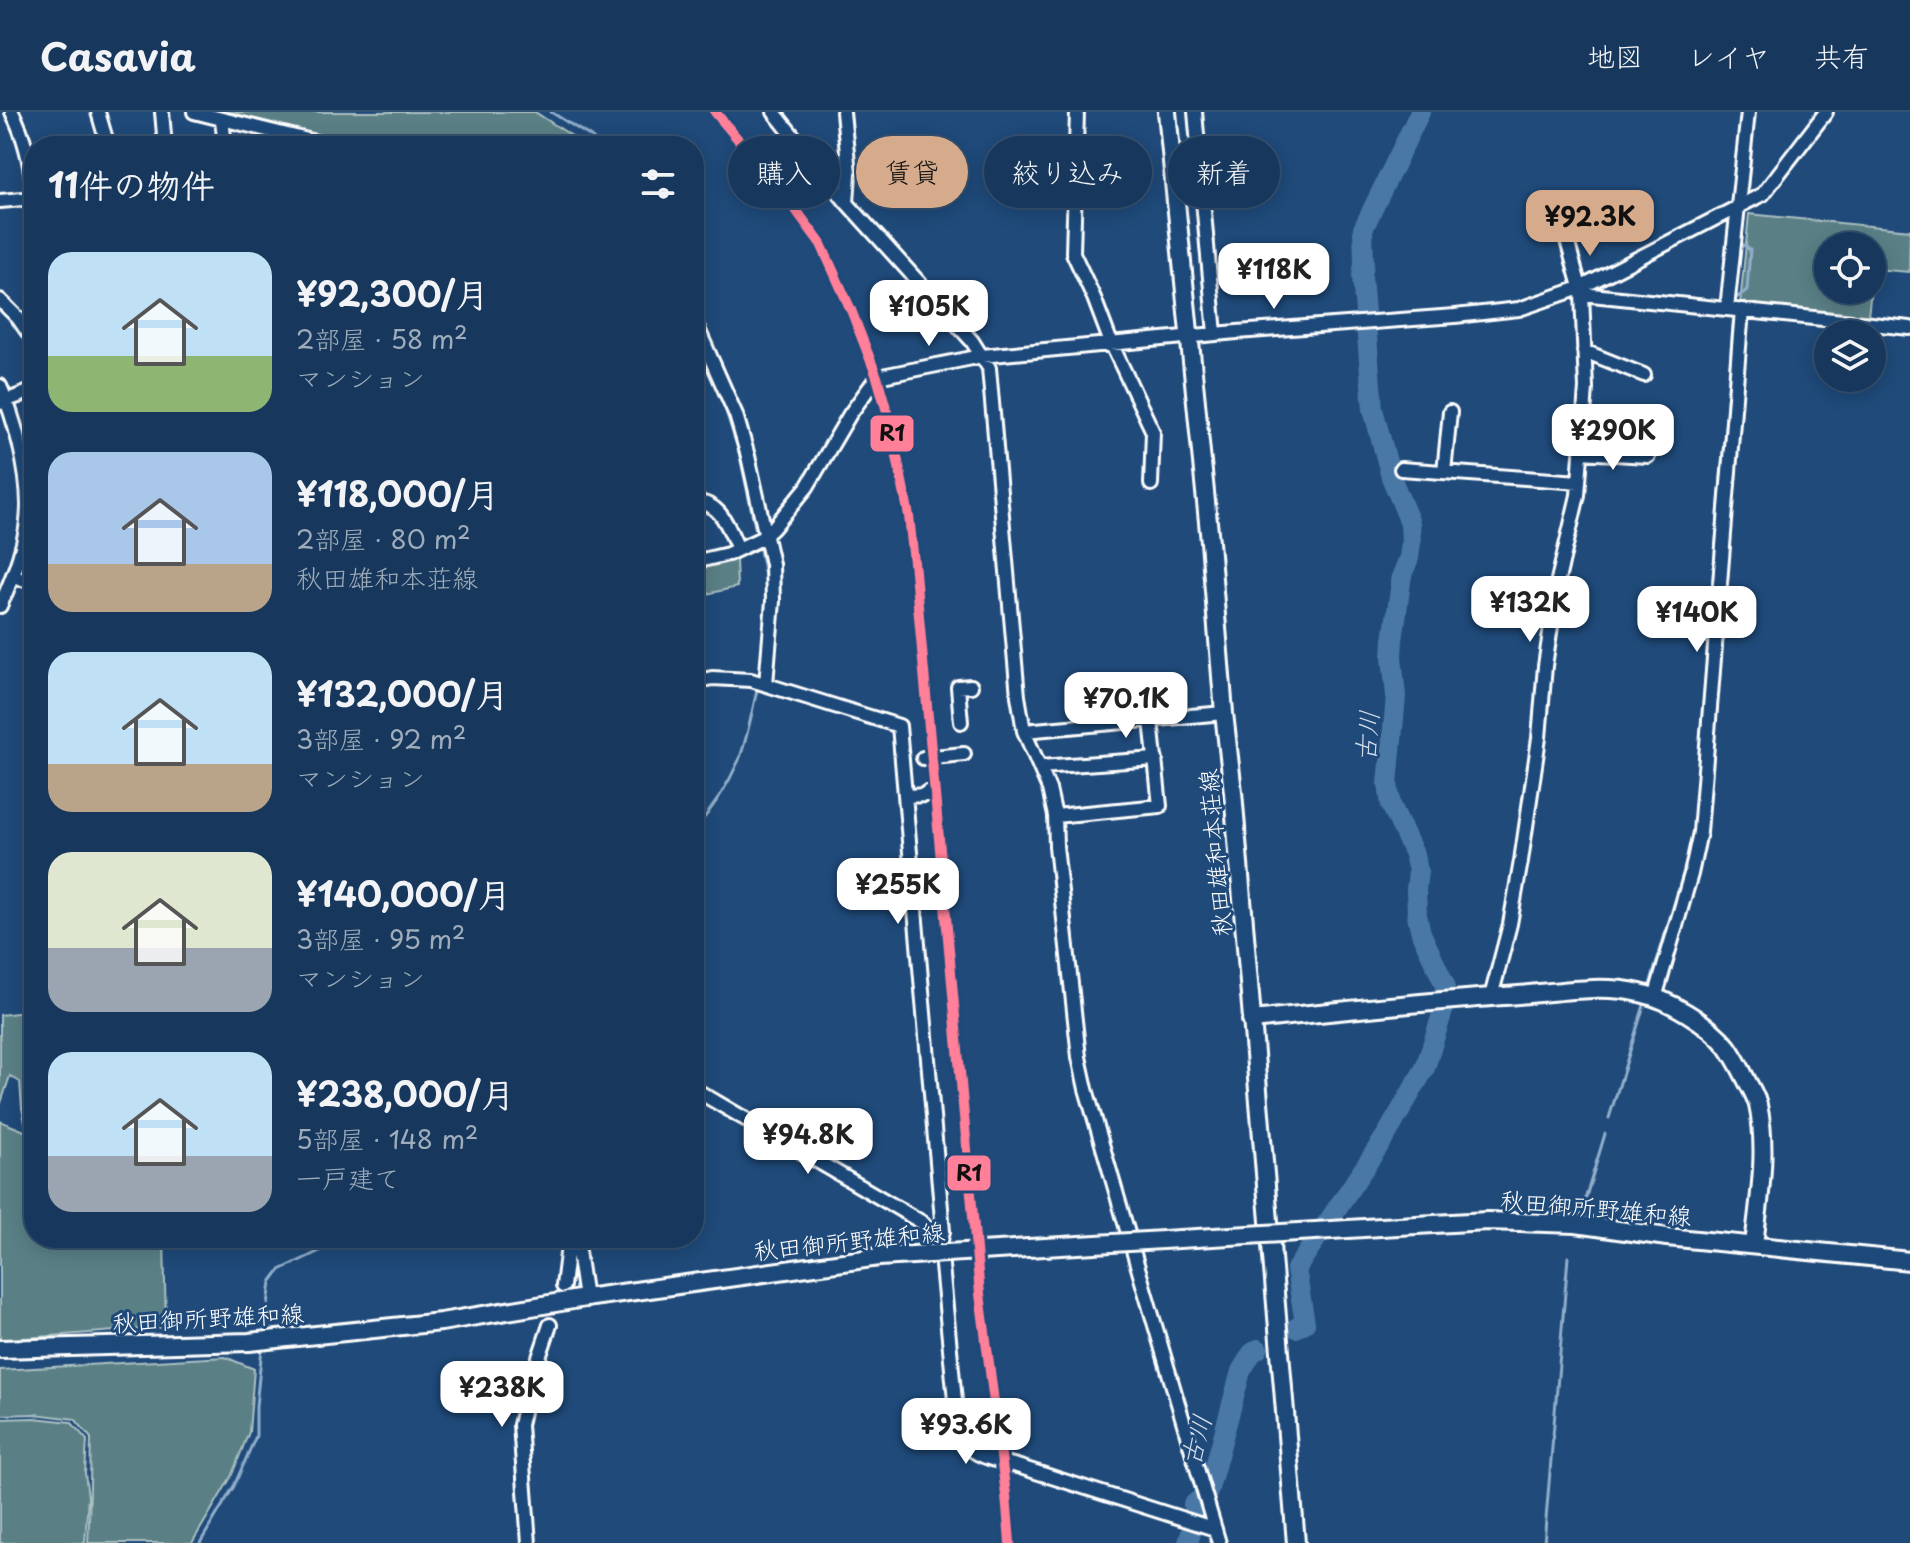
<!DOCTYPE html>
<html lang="ja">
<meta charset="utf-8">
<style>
:root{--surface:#17385c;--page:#203f62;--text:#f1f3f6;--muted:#9eacbb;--line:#365272;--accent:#d6ab8b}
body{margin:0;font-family:"Playpen Sans","Klee One",sans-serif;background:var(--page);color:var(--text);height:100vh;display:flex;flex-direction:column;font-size:30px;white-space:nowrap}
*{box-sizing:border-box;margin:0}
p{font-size:26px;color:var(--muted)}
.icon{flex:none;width:44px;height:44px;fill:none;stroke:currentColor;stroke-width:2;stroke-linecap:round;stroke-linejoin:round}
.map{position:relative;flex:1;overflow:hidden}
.panel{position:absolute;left:24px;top:24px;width:680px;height:1112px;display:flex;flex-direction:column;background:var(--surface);border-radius:32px;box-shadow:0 4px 20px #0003,0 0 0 2px var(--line)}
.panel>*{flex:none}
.banner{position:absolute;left:728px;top:24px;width:760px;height:72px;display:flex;gap:16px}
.buttons{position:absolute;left:1814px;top:120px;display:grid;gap:16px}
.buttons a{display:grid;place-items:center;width:72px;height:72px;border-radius:50%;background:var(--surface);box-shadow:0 4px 20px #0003,0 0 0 2px var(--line);font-size:40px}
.price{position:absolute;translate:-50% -68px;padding:0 18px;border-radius:16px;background:#fff;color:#222;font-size:26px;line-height:52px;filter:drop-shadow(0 2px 4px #0008)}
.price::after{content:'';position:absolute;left:50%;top:48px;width:24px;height:18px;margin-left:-12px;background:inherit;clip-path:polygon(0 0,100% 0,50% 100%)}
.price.current{background:var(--accent);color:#111}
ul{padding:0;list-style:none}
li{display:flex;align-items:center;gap:24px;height:200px;padding:0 24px}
li span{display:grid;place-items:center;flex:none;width:224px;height:160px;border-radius:24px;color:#555}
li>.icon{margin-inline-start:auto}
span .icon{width:96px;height:96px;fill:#fffc;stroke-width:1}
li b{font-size:34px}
h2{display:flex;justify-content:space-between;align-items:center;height:96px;padding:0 24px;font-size:34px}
.pill{padding:0 28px;border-radius:36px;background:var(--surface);box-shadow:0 4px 20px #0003,0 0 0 2px var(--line);font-size:28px;line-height:72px}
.pill.current{background:var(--accent);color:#111}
header{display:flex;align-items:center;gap:48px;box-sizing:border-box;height:112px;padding:0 40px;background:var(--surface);border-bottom:2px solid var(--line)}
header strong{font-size:38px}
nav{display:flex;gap:44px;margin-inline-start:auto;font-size:28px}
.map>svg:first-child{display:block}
.green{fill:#5a8086;stroke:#acc0c2;stroke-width:2}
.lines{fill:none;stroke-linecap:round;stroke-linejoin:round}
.stream{stroke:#92aeca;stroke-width:3}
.river{stroke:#4a78a6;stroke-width:20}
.minor-casing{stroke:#fff;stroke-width:18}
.major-casing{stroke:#fff;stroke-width:22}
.minor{stroke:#1f4a7a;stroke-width:12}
.major{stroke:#1f4a7a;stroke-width:16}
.major-bridge-casing{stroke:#fff;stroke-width:22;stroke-linecap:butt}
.major-bridge{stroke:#1f4a7a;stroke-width:16}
.rail-1-casing{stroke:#1f4a7a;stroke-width:16}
.rail-1{stroke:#ff8098;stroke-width:10}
.labels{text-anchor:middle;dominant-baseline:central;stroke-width:6;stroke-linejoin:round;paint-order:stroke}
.street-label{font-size:24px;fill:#fff;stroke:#1f4a7a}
.water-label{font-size:26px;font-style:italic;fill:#d2dde9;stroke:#1f4a7a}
.line-badge{stroke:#1f4a7a;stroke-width:3}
.pale-badge-label{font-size:22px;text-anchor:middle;font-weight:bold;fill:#111}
</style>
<header>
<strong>Casavia</strong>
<nav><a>地図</a><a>レイヤ</a><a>共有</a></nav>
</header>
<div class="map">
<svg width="1910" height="1431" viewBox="0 0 1910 1431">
<rect width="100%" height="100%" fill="#1f4a7a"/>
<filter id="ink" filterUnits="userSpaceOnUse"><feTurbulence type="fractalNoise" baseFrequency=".0125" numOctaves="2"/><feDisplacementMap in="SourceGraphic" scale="16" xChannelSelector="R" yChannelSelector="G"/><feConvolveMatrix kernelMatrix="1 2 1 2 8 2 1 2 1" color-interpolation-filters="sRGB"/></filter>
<g filter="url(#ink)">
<path class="green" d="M219,0h316l52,34h-237z
M1749,102l161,16 -1,42 -36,-3 -1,9v-32h-44v44h43l-3,26 -128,-12z
M736,447l1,28 -43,10v-27z
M34,899v227h130l2,89 -166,13v-219l27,11 -5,-24 -2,-26 -10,-6 -10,30v-91z
M225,1245l29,12 -5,63 -18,45 -39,66h-104c2,-35 2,-70 3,-105l-16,-19 -40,-5 -35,1v-45z
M34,1306l37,4 16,18 -2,33 3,24 -3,46h-85v-124z"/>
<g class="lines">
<path class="stream" d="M551,0l40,25 10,9
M1747,85l7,-85
M1735,187l12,-9 3,-40 -9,-7
M1734,192l11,-96
M694,227l31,69 14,44 18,84
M759,432l7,38 -1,45
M759,567l4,-28
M694,718c18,-20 34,-45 45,-70 9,-23 13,-50 19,-74
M1649,876l36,-121 8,-32 41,-523
M1609,1006l37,-119
M1585,1088l20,-66
M264,1224l7,-54 9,-12 67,-32
M200,1431l34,-57 22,-50v-30l6,-58
M1544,1431l24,-286"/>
<path class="river" d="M1296,1216l9,-5 -9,-54 91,-135 38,-66 17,-54 3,-29 -24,-52 -4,-18 -1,-25 2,-19 -4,-17 -23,-49 -3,-21 8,-88 -4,-39 1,-17 9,-65 7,-17 2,-16 -1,-19 -19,-46 -18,-68 -11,-133 2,-13 -1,-34 57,-117
M1188,1431l7,-24 -2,-14 15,-13 33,-121 11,-18 6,-4"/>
<defs>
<path id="minor" d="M12,0c13,25 18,50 22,78
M98,0l10,34
M162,0l3,34
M194,0l28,7 3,27
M774,0l73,91 125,138 17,27 29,328 6,35 25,58 6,27 1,30 23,211 7,32 53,182 80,272
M843,0l6,61 -2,30
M1077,0l-4,141 21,45 17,45 42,89 -2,52
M1195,0l20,222
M222,7l102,25v2
M0,89l34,-3
M1582,182l328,34
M0,188l18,18 16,23
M1727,197l21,-197
M694,208l42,95 12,41 24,108 1,37 -7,83
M1584,239l60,24
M0,274c15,32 28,85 28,119 0,35 -14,70 -28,101
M0,291l34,-13
M1581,340l67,4
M1401,357l178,13
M1444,360l6,-60
M694,390c27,-1 35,27 44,47
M694,450l34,-8 34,-16 11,-10 34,-41 43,-73 27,-37 105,-21 255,-24 218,-16 64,-7 61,-21 183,-94 63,-82
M13,465l21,5
M694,570l18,-4 39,2 148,46 44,505 -3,14 18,187c8,24 38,28 59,34l198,63
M961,610l-3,-35 13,-1
M1024,619l200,-18
M694,621v5
M923,646l41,-4
M1040,655l116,-8
M906,684l21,-1v-3
M1055,704l105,-10 -9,-86
M1491,885l19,-73 11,-63 18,-123 6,-72 13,-86 20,-85 8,-107 -4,-94 -16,-57
M1655,886l36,-124 9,-42 42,-522
M694,977l229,134 17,22
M578,1126v13l7,47
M563,1174l6,-48
M529,1431l-9,-118 8,-35 22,-65"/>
<path id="major" d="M1167,0l43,430 14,171 9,79 63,751
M1251,908c89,-9 178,-19 267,-25 40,-3 83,-11 122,-2 28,6 68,30 87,53 8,11 15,25 21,37 4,7 8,15 10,22 10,46 1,94 -4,140
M1381,1115l106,-6 89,3 91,13 243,24
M0,1237l249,-7 192,-20 144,-24 294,-41"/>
</defs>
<use href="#minor" class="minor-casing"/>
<use href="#major" class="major-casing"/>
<use href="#minor" class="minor"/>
<use href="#major" class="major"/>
<defs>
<path id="major-bridge" d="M879,1145l502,-30"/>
</defs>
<use href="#major-bridge" class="major-bridge-casing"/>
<use href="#major-bridge" class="major-bridge"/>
<defs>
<path id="rail-1" d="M715,0l70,83 36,49 30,66 26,67 13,45 19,94 6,56 65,722 26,201 4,48"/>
</defs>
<use href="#rail-1" class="rail-1-casing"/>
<use href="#rail-1" class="rail-1"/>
</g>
</g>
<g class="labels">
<g class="street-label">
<text transform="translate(1214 741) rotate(-95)">秋田雄和本荘線</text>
<text transform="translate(1596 1095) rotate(5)">秋田御所野雄和線</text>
<text transform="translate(849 1128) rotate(-6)">秋田御所野雄和線</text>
<text transform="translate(208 1205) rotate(-3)">秋田御所野雄和線</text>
</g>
<g class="water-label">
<text transform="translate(1366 624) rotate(-85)">古川</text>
<text transform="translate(1195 1328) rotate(-75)">古川</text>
</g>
</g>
<g class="line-badge">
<rect x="869" y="302" width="46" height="39" rx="8" fill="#ff8098"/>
<rect x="946" y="1042" width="46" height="38" rx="8" fill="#ff8098"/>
</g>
<g class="pale-badge-label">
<text x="892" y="329">R1</text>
<text x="969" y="1069">R1</text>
</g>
</svg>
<div class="buttons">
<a><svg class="icon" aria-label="locate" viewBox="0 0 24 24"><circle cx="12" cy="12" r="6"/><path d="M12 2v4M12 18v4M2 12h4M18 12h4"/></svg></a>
<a><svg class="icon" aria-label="layers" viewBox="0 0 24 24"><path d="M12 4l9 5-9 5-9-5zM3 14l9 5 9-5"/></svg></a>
</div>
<b class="price current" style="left:1590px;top:146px">¥92.3K</b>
<b class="price" style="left:1274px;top:199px">¥118K</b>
<b class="price" style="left:929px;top:236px">¥105K</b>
<b class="price" style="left:1613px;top:360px">¥290K</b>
<b class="price" style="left:1530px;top:532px">¥132K</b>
<b class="price" style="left:1697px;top:542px">¥140K</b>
<b class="price" style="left:1126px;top:628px">¥70.1K</b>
<b class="price" style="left:898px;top:814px">¥255K</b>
<b class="price" style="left:808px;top:1064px">¥94.8K</b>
<b class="price" style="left:502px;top:1317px">¥238K</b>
<b class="price" style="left:966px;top:1354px">¥93.6K</b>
<div class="banner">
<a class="pill">購入</a>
<a class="pill current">賃貸</a>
<a class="pill">絞り込み</a>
<a class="pill">新着</a>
</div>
<section class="panel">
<h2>11件の物件<svg class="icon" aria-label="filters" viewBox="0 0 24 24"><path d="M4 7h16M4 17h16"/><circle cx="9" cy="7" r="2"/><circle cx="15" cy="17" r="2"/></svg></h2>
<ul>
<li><span style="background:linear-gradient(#bfe0f5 65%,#8fb573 0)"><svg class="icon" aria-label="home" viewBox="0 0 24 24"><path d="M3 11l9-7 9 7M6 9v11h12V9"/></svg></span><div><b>¥92,300/月</b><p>2部屋 · 58 m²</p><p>マンション</p></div></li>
<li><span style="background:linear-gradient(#a9c7e8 70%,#b9a48a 0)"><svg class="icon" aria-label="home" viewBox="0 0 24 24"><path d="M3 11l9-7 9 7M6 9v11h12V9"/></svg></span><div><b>¥118,000/月</b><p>2部屋 · 80 m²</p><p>秋田雄和本荘線</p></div></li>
<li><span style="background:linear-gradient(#bfe0f5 70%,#b9a48a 0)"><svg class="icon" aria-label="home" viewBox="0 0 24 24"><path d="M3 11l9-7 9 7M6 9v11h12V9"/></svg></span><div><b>¥132,000/月</b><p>3部屋 · 92 m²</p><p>マンション</p></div></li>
<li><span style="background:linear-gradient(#dfe7d0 60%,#9aa5b1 0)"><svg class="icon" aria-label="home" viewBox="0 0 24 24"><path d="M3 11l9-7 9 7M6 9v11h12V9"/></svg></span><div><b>¥140,000/月</b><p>3部屋 · 95 m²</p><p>マンション</p></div></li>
<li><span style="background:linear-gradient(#bfe0f5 65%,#9aa5b1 0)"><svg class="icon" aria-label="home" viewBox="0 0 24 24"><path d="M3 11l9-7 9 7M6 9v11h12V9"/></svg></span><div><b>¥238,000/月</b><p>5部屋 · 148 m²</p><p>一戸建て</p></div></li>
</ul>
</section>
</div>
